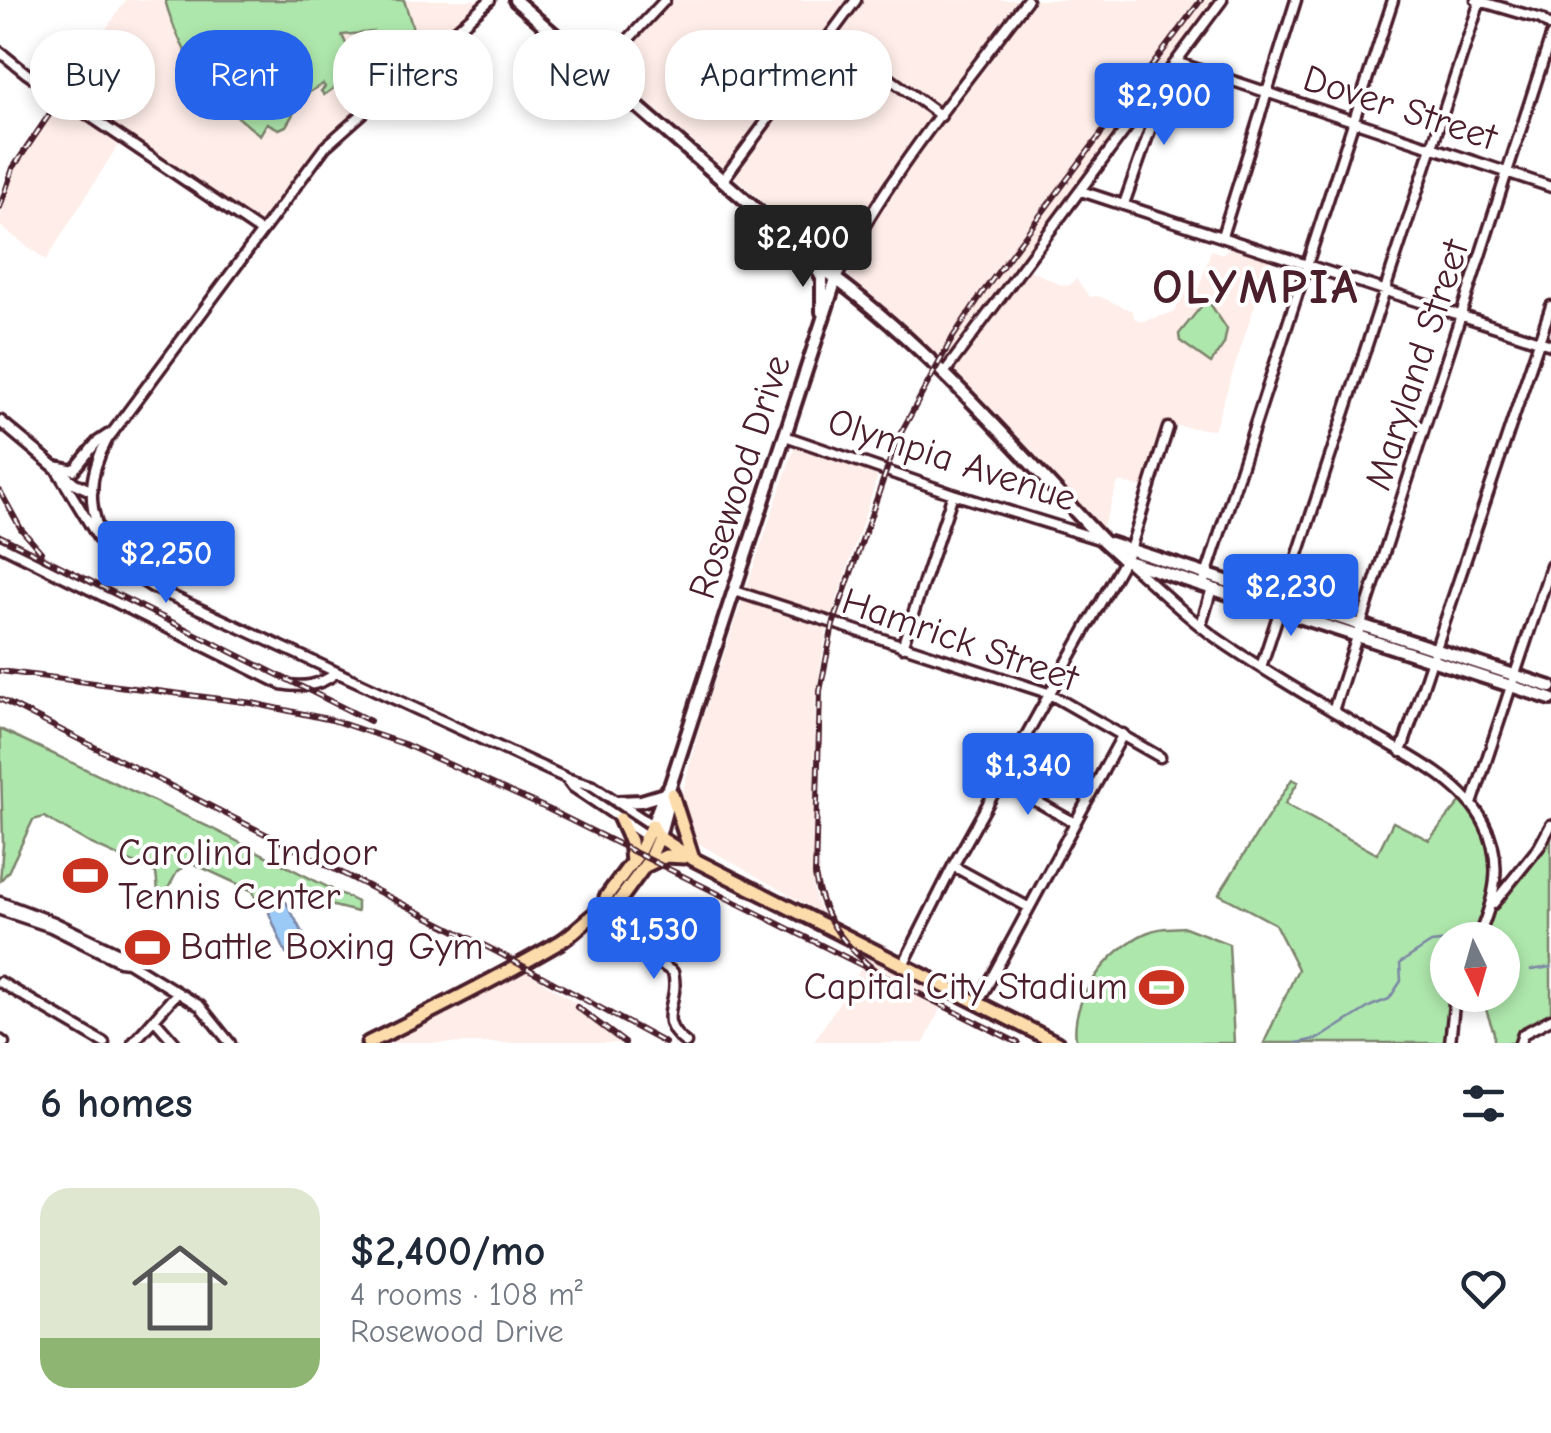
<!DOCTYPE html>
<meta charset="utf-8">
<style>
:root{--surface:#fff;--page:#f2f2f3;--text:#1f2937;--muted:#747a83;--line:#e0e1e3;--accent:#2563eb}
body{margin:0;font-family:"Comic Neue",sans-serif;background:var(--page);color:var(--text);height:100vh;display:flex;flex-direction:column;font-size:38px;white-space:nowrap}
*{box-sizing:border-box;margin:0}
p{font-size:32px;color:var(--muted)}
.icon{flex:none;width:55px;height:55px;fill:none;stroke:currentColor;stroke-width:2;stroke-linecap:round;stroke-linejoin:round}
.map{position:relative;height:1043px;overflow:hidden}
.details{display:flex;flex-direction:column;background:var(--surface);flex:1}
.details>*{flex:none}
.banner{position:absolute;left:30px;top:30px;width:1000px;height:90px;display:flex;gap:20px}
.needle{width:65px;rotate:175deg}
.tools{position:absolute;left:1430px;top:922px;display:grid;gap:20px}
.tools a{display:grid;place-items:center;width:90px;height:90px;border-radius:50%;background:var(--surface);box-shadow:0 5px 15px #0003;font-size:50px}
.price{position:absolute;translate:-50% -85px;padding:0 22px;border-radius:10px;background:var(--accent);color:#fff;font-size:32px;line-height:65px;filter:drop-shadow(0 2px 5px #0008)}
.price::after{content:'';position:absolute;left:50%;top:60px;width:30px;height:22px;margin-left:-15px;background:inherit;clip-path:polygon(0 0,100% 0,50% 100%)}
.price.on{background:#222;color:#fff}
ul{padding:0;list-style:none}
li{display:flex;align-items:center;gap:30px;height:250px;padding:0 40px}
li+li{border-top:2px solid var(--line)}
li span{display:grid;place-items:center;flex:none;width:280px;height:200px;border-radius:30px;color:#555}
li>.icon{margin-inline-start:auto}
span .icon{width:120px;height:120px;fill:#fffc;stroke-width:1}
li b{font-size:42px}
h2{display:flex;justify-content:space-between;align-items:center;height:120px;padding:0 40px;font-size:42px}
.chip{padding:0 35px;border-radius:40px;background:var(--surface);box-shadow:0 5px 15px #0003;font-size:35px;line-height:90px}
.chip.on{background:var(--accent);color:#fff}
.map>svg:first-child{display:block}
.built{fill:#feede8}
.green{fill:#aee7ac;stroke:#7c836c;stroke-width:2.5}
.water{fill:#9ccaf7;stroke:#7b86a5;stroke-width:2.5}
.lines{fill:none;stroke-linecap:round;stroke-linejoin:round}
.stream{stroke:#7b86a5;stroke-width:2.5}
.minor-casing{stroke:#4a1f2b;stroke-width:15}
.tertiary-casing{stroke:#4a1f2b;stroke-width:16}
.secondary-casing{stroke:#4a1f2b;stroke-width:18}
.primary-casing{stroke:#4a1f2b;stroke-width:19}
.minor{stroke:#fff;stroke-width:8}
.tertiary{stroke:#fff;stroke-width:9}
.secondary{stroke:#fff;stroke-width:10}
.primary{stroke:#fddcac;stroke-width:11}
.rail-casing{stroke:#4a1f2b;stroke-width:6}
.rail{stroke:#fff;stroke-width:2.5;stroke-dasharray:8;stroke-linecap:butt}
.labels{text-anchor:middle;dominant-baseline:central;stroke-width:8;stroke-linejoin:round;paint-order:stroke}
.street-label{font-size:38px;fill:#4a1f2b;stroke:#fff}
.poi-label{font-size:38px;fill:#4a1f2b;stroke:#fff;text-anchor:start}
.district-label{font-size:48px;font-weight:bold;letter-spacing:2.5px;fill:#4a1f2b;stroke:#fff}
</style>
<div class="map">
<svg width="1551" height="1043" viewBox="0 0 1551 1043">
<rect width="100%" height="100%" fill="#fff"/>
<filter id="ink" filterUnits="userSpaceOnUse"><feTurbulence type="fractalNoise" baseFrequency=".01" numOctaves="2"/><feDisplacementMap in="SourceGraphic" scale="20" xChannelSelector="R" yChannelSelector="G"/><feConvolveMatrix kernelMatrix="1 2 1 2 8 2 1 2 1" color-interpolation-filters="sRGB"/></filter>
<g filter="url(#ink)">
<path class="built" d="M126,0h364l-170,155 -58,77 -139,-95 -77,123 -46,-34 4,-36 20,-41z
M674,0h541l-271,366 -96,-91 -229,-197 -5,-8 1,-7z
M1233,245l37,13 -56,172 -49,-5 -22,62 -25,-5 -16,48 -147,-157 -2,-5 77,-98 31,15 8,1 7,-7 14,18 8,-1 35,15 1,7 7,4 34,-10 10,-30 14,6 12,-38 11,4z
M795,445l84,27 -53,161 -11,69 -2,188 8,23 -130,-74 -13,-30 23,-87z
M873,950l77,37 -26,56h-111z
M516,965l68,43 40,35h-262z"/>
<path class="green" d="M165,0h239l9,29 -9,3 -2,13 -24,6 -7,-5 2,-14 -31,3 5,11 7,-5 10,16 -12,8 2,2 4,-2 3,4 -37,26 -3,-4 4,-4 -2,-3 -23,14 -1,-5 -7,1 7,10 -13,22 -7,3 -12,-6 -7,12c-48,-36 -79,-77 -95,-135z
M1207,299l20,30 -3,15 -13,19 -31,-22 -1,-7z
M0,729l209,98 148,75v10l-47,-12 -32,-13 -11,6 -4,13 -6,-2 -4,-13 -63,-29 -13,10 -18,33 -6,1 5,-15 -2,-18 -67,-30 -45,-26 -11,3 -25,52 -8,9 3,-37z
M1292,779l6,3 -13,22 92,50 16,-32 36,18 32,-39c42,52 34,81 12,139h-25v55h3l-6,48h-181l34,-74 -23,-45 -56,-30z
M1551,833v186l-28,15 -3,9h-26v-10l-13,-38h21v-55h-21l24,-52 23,-20z
M1185,927l44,17 5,99h-152l-6,-3c-6,-42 34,-91 70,-107 13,-6 25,-5 39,-6z"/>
<path class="water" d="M274,901l12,1 20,37 -1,9 -15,8 -4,-2 -17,-41z"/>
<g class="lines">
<path class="stream" d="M1531,970l20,-3
M1297,1043l23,-5 51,-32 18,-7 12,-18 -1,-18 31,-20 17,-2"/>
<defs>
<path id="minor" d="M490,0l-165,147 -218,293c-32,58 -11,114 45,147l414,191 27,8 59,39
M1476,0l65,19 10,8
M830,35l111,81
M0,52l26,21 234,158
M1176,62l375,125
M598,72l67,-72
M723,180l133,-180
M1081,191l470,154
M1124,204l31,-88 1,-27
M1222,236l74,-236
M836,279c48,-101 125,-190 191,-279
M944,373l278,-373
M785,436l168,58 149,46
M55,466l19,4 23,-28 12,-8
M58,472l42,69
M0,545l281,139c22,4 38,2 55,-11
M1128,562c28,25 56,53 87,75 48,34 100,63 150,93 40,24 97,50 119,93 21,40 10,78 -7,117
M1203,585l190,-585
M735,591l313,102 112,64
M1201,625l11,-37
M902,647l51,-153
M1261,667l219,-666
M1333,711l218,-675
M1401,752l150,-446
M566,778l7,9 73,49
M1001,781l72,41
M1472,804l79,-238
M953,866l75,41
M0,902l54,20 67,32 7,8 72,44 30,37
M1493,904l46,-57 12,-22
M0,910l51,17 68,34 9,1
M591,919l82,53c8,32 -20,46 13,71
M903,965l50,-99 177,-316 38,-122
M0,982l104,61
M978,1003l145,-269
M154,1019l21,24
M0,1040l4,3
M133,1043l44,-50
M1450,1043l5,-48
M1520,1043l3,-9 28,-15"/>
<path id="tertiary" d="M0,421l74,62 18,8"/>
<path id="secondary" d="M515,0l321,279c99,75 181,171 266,261l22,20 427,139
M813,262l9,16v34
M1110,543l441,144
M618,802l23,-1 23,-7
M652,825l12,-31 6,-8 166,-507
M659,837l12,-45"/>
<path id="primary" d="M672,794l21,65
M620,819l10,22 2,21
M652,825l7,12 34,22 364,184
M645,866l21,-10 18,1
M606,905v-8l32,-43 14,-29
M368,1043c65,-32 129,-64 192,-101 18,-10 36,-36 56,-37l33,-45 10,-23"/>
</defs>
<use href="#minor" class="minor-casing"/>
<use href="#tertiary" class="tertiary-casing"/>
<use href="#secondary" class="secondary-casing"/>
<use href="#primary" class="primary-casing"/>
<use href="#minor" class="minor"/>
<use href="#tertiary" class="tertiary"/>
<use href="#secondary" class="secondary"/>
<use href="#primary" class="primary"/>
<defs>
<path id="rail" d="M0,207l13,-39 42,-62
M0,491l21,38 20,23
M0,536l370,185
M0,671l252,32 80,17 72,24 144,65 470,234
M0,699l497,253 168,91
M881,975c-35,-27 -59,-55 -66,-100l5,-184 13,-66 64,-185 56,-103 30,-45 218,-292
M577,1007l48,36"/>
</defs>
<use href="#rail" class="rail-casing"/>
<use href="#rail" class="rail"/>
</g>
</g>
<defs>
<symbol id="stadium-bare" viewBox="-9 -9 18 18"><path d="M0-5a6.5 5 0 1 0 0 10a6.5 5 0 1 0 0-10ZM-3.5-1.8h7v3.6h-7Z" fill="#c8321e" stroke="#fff" stroke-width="2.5" paint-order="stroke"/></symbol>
</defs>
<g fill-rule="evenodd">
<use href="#stadium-bare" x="54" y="844" width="63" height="63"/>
<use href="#stadium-bare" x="116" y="916" width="63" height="63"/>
<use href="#stadium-bare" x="1130" y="956" width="63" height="63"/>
</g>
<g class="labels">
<g class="street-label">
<text transform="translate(1400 108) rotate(18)">Dover Street</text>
<text transform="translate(1417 365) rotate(-72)">Maryland Street</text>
<text transform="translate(952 460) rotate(18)">Olympia Avenue</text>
<text transform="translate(740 477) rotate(-72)">Rosewood Drive</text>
<text transform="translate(960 640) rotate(19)">Hamrick Street</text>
</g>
<g class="poi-label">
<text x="118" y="853">Carolina Indoor<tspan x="118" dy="44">Tennis Center</tspan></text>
<text x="180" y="947">Battle Boxing Gym</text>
<text x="1128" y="987" text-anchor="end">Capital City Stadium</text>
</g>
<g class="district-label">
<text x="1256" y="287">OLYMPIA</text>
</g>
</g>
</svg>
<div class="tools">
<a><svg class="needle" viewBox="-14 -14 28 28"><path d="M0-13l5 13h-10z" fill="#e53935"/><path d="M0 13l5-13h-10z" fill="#747a83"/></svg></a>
</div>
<b class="price" style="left:1164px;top:148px">$2,900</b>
<b class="price on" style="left:803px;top:290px">$2,400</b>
<b class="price" style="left:166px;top:606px">$2,250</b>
<b class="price" style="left:1291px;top:639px">$2,230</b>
<b class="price" style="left:1028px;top:818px">$1,340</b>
<b class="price" style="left:654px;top:982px">$1,530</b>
<div class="banner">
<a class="chip">Buy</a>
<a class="chip on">Rent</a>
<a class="chip">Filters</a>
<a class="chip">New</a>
<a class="chip">Apartment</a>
</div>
</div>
<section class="details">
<h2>6 homes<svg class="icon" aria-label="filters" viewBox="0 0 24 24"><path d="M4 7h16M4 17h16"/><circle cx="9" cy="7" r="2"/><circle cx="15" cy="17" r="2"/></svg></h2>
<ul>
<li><span style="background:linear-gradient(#dfe7d0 75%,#8fb573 0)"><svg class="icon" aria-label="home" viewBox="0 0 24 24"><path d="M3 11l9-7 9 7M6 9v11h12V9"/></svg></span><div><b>$2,400/mo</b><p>4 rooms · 108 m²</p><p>Rosewood Drive</p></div><svg class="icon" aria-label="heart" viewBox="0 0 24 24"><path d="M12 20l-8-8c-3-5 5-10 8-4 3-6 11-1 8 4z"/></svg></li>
</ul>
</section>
